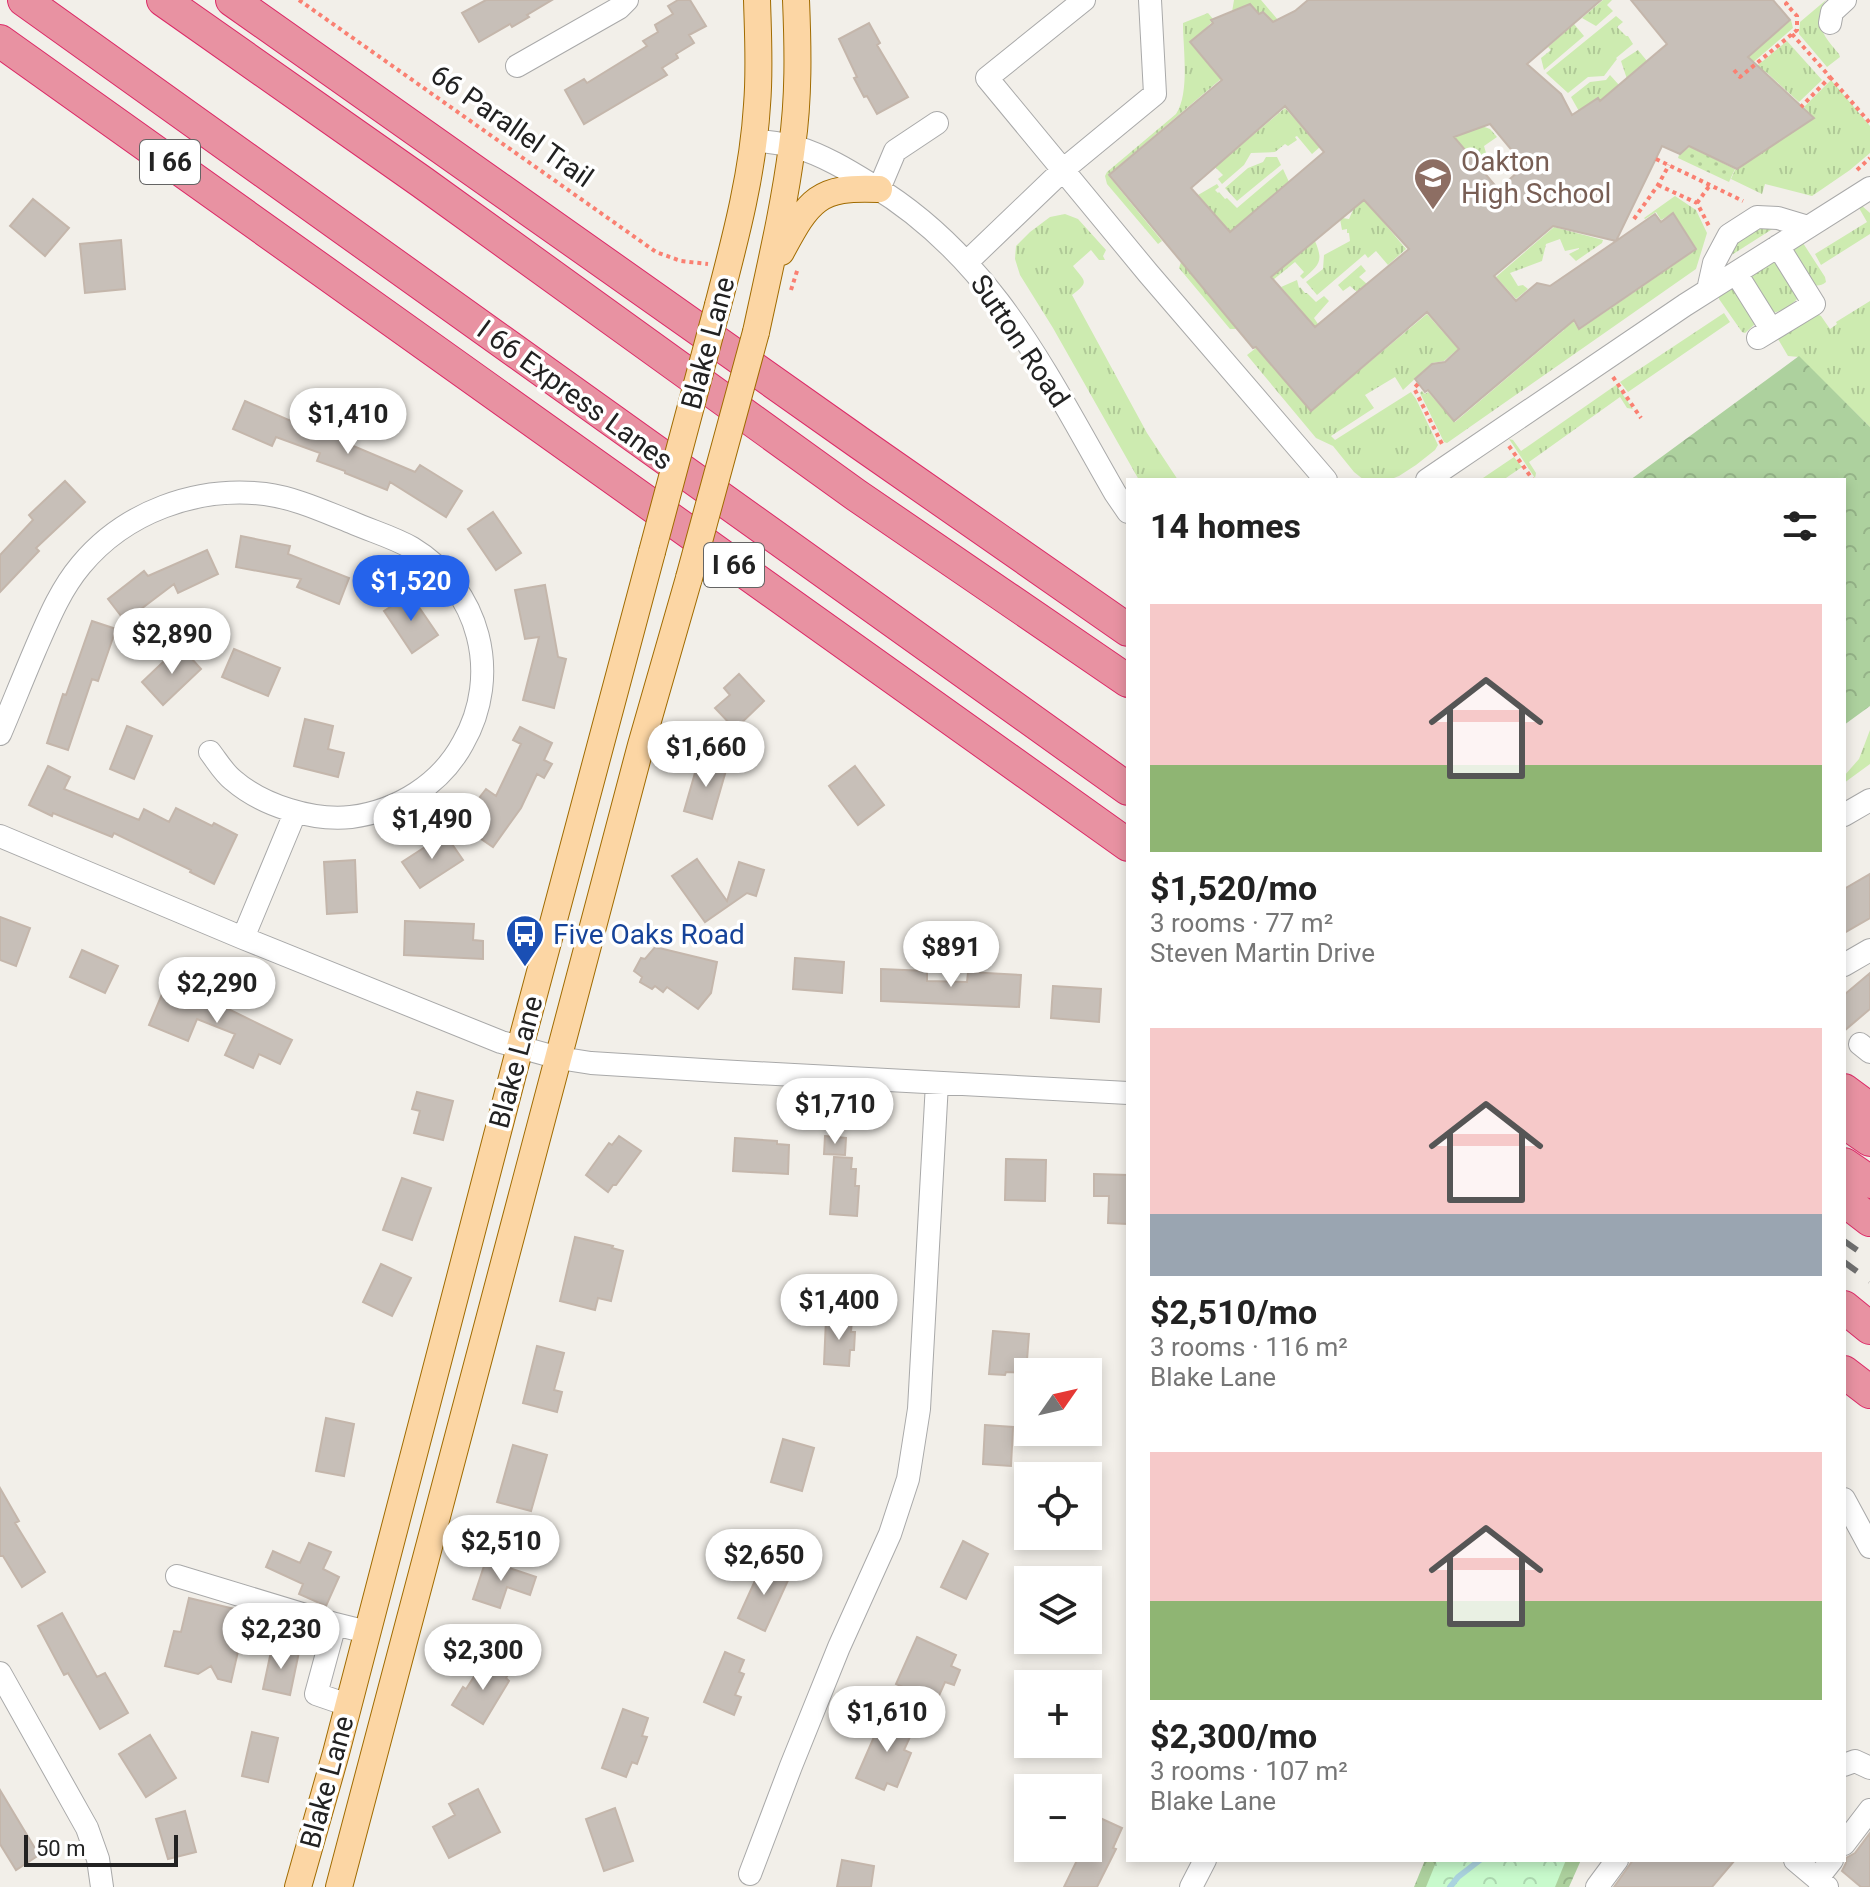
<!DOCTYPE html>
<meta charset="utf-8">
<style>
:root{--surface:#fff;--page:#f2f2f2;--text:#222;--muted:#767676;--accent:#2563eb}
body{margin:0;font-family:Roboto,sans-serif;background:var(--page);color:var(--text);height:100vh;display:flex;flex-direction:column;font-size:30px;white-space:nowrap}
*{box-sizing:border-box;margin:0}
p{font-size:26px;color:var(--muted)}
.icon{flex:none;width:44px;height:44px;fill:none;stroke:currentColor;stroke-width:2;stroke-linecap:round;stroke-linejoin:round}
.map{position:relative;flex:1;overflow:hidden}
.side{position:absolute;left:1126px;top:478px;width:720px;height:1384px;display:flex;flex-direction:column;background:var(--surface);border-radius:0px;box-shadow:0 4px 12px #0003}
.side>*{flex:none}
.needle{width:52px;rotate:56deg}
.controls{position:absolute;left:1014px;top:1358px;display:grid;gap:16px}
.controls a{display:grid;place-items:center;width:88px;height:88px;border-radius:0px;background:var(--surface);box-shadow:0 4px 12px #0003;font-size:40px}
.scale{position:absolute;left:24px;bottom:20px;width:154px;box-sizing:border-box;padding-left:8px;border:4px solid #222;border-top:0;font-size:22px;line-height:28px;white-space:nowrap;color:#222;-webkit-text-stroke:6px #fff;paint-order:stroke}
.price{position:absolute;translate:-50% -68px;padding:0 18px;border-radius:28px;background:#fff;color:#222;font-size:26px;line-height:52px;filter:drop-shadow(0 2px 4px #0008)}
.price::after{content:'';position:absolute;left:50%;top:48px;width:24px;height:18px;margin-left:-12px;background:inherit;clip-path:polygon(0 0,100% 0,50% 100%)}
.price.on{background:var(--accent);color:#fff}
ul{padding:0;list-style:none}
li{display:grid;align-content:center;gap:16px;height:424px;padding:0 24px}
li span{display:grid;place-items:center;height:248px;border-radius:0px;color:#555}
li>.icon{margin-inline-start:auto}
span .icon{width:144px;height:144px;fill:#fffc;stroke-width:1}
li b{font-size:34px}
h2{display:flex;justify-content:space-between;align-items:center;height:96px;padding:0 24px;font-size:34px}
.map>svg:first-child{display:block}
.grass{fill:url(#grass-tufts)}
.forest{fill:url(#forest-crowns)}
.park{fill:url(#park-crowns)}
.garden{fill:url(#garden-dots)}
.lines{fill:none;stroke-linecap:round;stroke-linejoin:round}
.stream{stroke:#aad3df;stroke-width:6}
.building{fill:#c7bfb8;stroke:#c4b6ab;stroke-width:2;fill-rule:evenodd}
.minor-casing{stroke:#a9a9a9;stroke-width:24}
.major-casing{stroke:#a06b00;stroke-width:28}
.highway-casing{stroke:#dc2a67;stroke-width:34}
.path{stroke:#fa8072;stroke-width:4;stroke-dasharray:4 4;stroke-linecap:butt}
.minor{stroke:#fff;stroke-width:22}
.major{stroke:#fcd6a4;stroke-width:26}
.highway{stroke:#e892a2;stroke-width:32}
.rail{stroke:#707070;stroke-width:6;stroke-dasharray:16 16;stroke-linecap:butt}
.major-bridge-casing{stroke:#a06b00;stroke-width:28;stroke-linecap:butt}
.major-bridge{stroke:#fcd6a4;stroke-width:26}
.labels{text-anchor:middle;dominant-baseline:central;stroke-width:7;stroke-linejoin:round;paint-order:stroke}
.shield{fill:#fff;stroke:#646464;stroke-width:2}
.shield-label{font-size:26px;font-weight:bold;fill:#222}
.street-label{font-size:28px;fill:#222;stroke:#fff}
.education-label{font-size:28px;fill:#785e54;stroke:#fff;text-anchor:start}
.transit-label{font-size:28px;fill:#164399;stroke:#fff;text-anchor:start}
</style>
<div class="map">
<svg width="1870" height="1887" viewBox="0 0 1870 1887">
<defs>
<pattern id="grass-tufts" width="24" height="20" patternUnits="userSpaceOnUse" patternTransform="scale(2)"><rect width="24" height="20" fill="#cdebb0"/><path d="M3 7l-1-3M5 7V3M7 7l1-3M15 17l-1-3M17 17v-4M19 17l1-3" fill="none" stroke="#b0c997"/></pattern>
<pattern id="forest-crowns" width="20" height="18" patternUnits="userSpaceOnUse" patternTransform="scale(2)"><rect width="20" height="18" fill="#add19e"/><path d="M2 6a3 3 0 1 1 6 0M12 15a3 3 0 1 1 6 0" fill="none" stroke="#95b388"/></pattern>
<pattern id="park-crowns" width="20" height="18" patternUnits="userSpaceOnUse" patternTransform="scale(2)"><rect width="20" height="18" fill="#c8facc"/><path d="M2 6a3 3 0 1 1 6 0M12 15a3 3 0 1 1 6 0" fill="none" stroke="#acd6af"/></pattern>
<pattern id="garden-dots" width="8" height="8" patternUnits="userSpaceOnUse" patternTransform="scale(2)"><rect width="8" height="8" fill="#cdebb0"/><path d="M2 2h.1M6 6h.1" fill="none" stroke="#b0c997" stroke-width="1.8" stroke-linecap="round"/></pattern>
</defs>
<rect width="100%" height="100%" fill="#f2efe9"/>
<path class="grass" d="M1234,0h27l23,27 -4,3 -16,-18 -5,2 -27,-2z
M1603,0h9l-5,5 6,6 -17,15 -14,-8z
M1826,0c-15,21 -1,38 13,54l1,3 -13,10 -28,-33 1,-12z
M1208,13l5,6 -3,2 2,1 -22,21 31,36 -113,96 54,66 -4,3 -51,-60 -2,-8 2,-4 69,-58c14,-21 7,-66 7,-91z
M1616,16l7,6 -6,5 9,9h2l5,8 -17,14 1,1 -13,17 -16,1 -20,16 -22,-20z
M1791,20l2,8 -50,43 -4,-6z
M1574,24l10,12 -40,34 -3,-12 10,-8 -3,-3z
M1787,41l35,39 -23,22 -33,-30 -13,11 -7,-8z
M1638,50l9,11 -20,18 -6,-18z
M1610,75l9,10 -19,16 -2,-3 -12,8 -6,7 -9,-16 19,-15 16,-2z
M1831,80l39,46v27l-20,17 -38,26 -47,-12 -3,10 -31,-15 4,-9 79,-52 -10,-11z
M1285,108l35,39 -8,7 -15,-18 -2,1 2,3 -9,6 -3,-2 -10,8 -24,1 -7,12 -22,19 -4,-5 5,-4 -8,-8z
M1474,109l8,17 8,3 7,8 -13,9 6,21 -6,5 -70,-12z
M1266,157h11l4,8 -44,36 -12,-13 23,-20 15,-6z
M1283,169l6,13 -59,50 -32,-37 19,-11 2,3 -4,3 3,3 1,-1 6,7 2,-1 10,10z
M1675,196l21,14 11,23 -11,36 -249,174 -3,-1 -24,-49 2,-2 3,3 3,-2 27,30 109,-92 -3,-5 10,-7 8,12 118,-81 -24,-36 -12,7 -5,-8 -11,7 -1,-1z
M1364,199l42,50 -18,16 -12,-14 -8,7 -3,-4 -48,41 -11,-13 17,-13 1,-14 26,-14 -1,-8h-2v-4l-5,1 -2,-11 2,-1 7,1 5,-11z
M1861,205l9,8v21l-49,31 -6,-11 52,-32 -8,-14z
M1065,214l13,5 28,31 -3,6 2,4h-6l-8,-10 -18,16c12,16 17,15 -1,29l75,138 31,47h-39l-86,-152 -33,-53 -5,-16 1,-13 14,-14 20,-15z
M1554,227l49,13 -1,3 -26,18 -7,-7 10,-5v-1l-14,3 -5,-12 -14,5 -4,17 -32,12 8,13 5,-1 5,4 -12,10 -20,-22z
M1754,228h20l-44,28 2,-12z
M1315,241c9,21 4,24 -12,38l-3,-3 4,-4 -9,-10 -22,18 -2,-3z
M1803,243l22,34 1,5c-5,4 -8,4 -14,3l-21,-32 2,-5z
M1776,261l22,37c-6,7 -17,14 -27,15l-20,-30v-8l19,-13z
M1181,262l56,66 -2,1h-5l-51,-61z
M1361,265l5,6 -7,6 8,7 -10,8 -7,-6 -7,5 -5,-6z
M1297,280l2,8 1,-1 5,6h2l9,9 8,-6 5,5 -15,17 4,6 -3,3 -34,-40z
M1729,288h6l20,36 -10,9 -3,-1 -23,-33v-3z
M1870,301v126l-71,-70 -11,-1 -10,-17 39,-25 4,2 9,13 7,-5 -1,-2z
M1724,313l6,9 -102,70 -8,-10z
M1427,314l31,35 -14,12 -12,2 -29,27 -8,-13 -30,18 9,13 -43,28 4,4 76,-48 5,7 22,46 -3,5 -19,15 -17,11 -10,4h-25l-10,-8 -21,-26 -17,-8 -69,-83 9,-7 55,63z
M1616,385l17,24 -6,-1 -7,-11 -91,65 7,11 -1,5 -26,-39 4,1 8,11z
M1514,457l8,10 -19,13h-23z
M1870,730v34l-26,19v-7l15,-17z"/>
<path class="forest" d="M1799,356l71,71v279l-26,19v-245h-214z
M1425,1860h156l-12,27h-155z"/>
<path class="park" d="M1437,1860h129l-11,27h-129z"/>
<path class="garden" d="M1690,147l45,22 -6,13 -51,-24 1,-3z"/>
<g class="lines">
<path class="stream" d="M1450,1887l8,-10 22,-17"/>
</g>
<path class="building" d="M486,0h66l-25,15 2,2 -17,10 -2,-3 -31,18 -17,-29z
M678,0h12l16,26 -17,9 5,8 -18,11 2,4 -16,10 5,7 -83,49 -19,-34 19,-11 3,4 60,-37 -4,-5 15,-9 -3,-7 18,-11 -5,-8z
M1308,0h293l-74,64 34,30 11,21 26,-17 2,3 67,-57 -36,-44h142l17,20 -42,37 66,61 -77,51 -48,-23 -9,8 -18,-8 -46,95 39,-27 6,8 12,-9 23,36 -117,80 -5,-9 -120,101 -26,-31 -3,2 -10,-13 17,-15 13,-2 14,-13 -32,-37 -116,99 -55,-64 -3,1 -144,-173 113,-95 -32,-38 23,-19 -2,-3 39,-16 9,10 4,-2 10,10 22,-11zM1285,106l39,46 -94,80 -39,-44zM1490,124l35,42 -27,23 -44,-52zM1364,200l45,49 -94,78 -44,-50zM1553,226l63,15 -66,45 -13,-3 -21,18 -22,-25z
M869,23l11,20 -3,2 31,52 -31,17 -10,-18 -3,1 -10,-19 3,-1 -18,-38z
M33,199l36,29 -24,28 -35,-30z
M121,240l4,49 -40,4 -5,-49z
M245,401l55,24 3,-8 40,14 -4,9 76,32 5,-7 42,26 -16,26 -56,-35 -3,8 -42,-17v-2l-28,-10 3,-8 -44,-16 -4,9 -39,-17z
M65,481l20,21 -49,46 3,3 -39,41v-37l33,-35 -4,-5z
M493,512l28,41 -25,17 -28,-41z
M241,536l49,10 -2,8 61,24 -10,26 -42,-17 4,-8 -65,-12z
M207,550l11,24 -40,19 -4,-9 -49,37 -17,-22 36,-28 4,5z
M545,585l13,72 8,2 -12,49 -31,-8 16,-63 -14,2 -10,-49z
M410,594l28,41 -26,18 -28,-42z
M92,621l24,8 -18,52 -6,-2 -24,71 -21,-7 16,-49 3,1z
M180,646l21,23 -38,36 -21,-23z
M234,649l46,19 -12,28 -46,-19z
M739,674l25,27 -29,28 -20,-21 15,-13 -6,-7z
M305,719l28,7 -5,23 16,4 -6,24 -44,-11z
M127,726l25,10 -18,43 -24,-10z
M520,727l32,16 -8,17 8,4 -8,14 -7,-4 -16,34 -28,39 -22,-15 16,-22 -11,-8 10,-13 10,7 25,-52 -8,-4z
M699,759l28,8 -15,52 -28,-8z
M48,766l22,11 -6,12 75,31 5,-11 25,13 7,-14 36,18 2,-3 23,12 -23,49 -24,-12 1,-2 -77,-37 -2,4 -59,-24 -1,3 -23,-11z
M855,766l29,39 -26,20 -29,-39z
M445,834l18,26 -43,28 -18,-26z
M697,859l30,42 12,-39 25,8 -8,26 -9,-3 -42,29 -33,-46z
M355,860l2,52 -30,2 -3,-52z
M1870,874v44l-26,15v-44z
M0,917l30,11 -14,38 -16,-6z
M405,921l69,3 -1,16 10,1v18l-79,-4z
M655,947l62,15 -6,31 -13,16 -31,-22 -4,5 -8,-6 -3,3 -12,-7 2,-5 -8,-6 7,-13 4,1z
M82,950l36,16 -13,27 -35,-16z
M795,958l49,4 -2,31 -49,-4z
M881,969l46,2v10l40,1 1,-10 53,3 -2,32 -138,-6z
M1870,973v36l-26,22v-36z
M168,980l53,22 -1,3 72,35 -12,24 -21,-10 -6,14 -28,-13 10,-21 -38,-15 -9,22 -39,-16z
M1053,986l48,3 -2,33 -48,-4z
M417,1092l36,9 -10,39 -29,-7 6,-22 -8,-2z
M619,1136l22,15 -25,34h-3l-5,7 -22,-17 23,-32 3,2z
M825,1136l21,2 -1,17 -21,-1z
M735,1138l42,3v3l12,1 -1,29 -55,-3z
M834,1157l18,1 -1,11h5l-1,17h4l-2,30 -27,-2z
M1006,1159l40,1 -1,41 -40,-1z
M1094,1174l34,1 -1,49 -19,-1 1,-27h-15z
M402,1178l29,10 -19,52 -29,-10z
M575,1237l38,9 -1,2 11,3 -12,50 -13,-3 -3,12 -35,-9z
M381,1264l30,14 -19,38 -29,-14z
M826,1319l26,1 -1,12h4l-1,18h-4l-1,16 -25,-2z
M993,1331l36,3 -3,39 -20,-1 -1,3 -16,-1z
M537,1346l27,7 -10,37 8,2 -5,20 -34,-9z
M326,1418l28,6 -10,52 -28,-5z
M985,1425l28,2 -2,39 -28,-2z
M783,1439l31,9 -12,43 -31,-9z
M513,1445l34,10 -16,56 -34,-9z
M0,1488l19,33 -4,2 30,49 -23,15 -19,-31h-3z
M963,1541l25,13 -22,45 -25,-12z
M309,1543l22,9 -8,17 16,8 -13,29 -27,-12 4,-10 -37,-17 7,-16 27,12z
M486,1560l50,17 -6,18 -23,-8 -7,21 -27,-9z
M763,1563l27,13 -25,55 -27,-13z
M189,1598l58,14 -16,70 -13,-3 -7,-13 -13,8 -33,-8 9,-35 7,1z
M62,1613l35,64 8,-4 23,40 -28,16 -32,-56 -4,2 -26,-49z
M917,1637l39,18 -5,11 9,4 -6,15 -9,-3 -7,16 -10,-4 -2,3 -30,-13z
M272,1647l27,5 -9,43 -27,-6z
M725,1652l19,8 -5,12 5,2 -9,21 6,2 -7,18 -30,-13z
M497,1661l14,9 -5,8 3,3 -26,43 -31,-19 11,-18 3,2 11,-17 4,2 5,-7 5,3z
M623,1709l25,9 -6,18 5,1 -10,27 -5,-2 -6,15 -24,-9z
M884,1714l30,14 -10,22 7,3 -14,34 -10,-4 -3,7 -28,-12z
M252,1732l26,6 -10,44 -26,-6z
M150,1735l26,43 -30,19 -27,-43z
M478,1789l22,43 -51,26 -16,-31 22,-12 -6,-11z
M0,1790l39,65 -23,15 -16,-26z
M615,1808l18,53 -29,10 -18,-52z
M185,1811l11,41 -28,7 -12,-40z
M1100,1818l22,10 -9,20 3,1 -19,38h-33l19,-39h5v-11h3z
M1870,1833v54h-9l-19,-16 4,-8v-5l9,-5z
M842,1860l32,6 -3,21h-34z
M1633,1860h102l-23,27h-98z"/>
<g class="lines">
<defs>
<path id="minor" d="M1084,0l-97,78 161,195 178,207
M1830,23l2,-11 13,-12
M517,66l102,-58 8,-8
M754,140c13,2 28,3 42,7 27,8 52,23 76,38 121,73 175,190 243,308l13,19
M879,189l16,-38 42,-28
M967,262l97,-93 91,-75 -5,-94
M1736,273l35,56
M1708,290l6,-27 15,-28 28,-18 21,1 30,9
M1758,338l56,-34 -36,-58
M1427,480l258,-175 185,-117
M0,734c12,-28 23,-56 35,-84 13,-30 25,-60 46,-85 44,-53 115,-79 184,-71 30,4 58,17 86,28 20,9 42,15 61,26 68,41 90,127 51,195 -22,41 -65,68 -112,74 -38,4 -88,-11 -118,-37 -9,-7 -16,-19 -23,-28
M1844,815l26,-15
M0,836l243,102 258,104 58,16 32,5 128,8 409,22
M243,938l52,-125
M1844,965l26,-15
M1860,1044l10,8
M1844,1499l26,48
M177,1576l158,48
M0,1673l87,155 11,31 4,28
M348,1705l-32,-11 19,-70 32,8
M1844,1765l11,-4 15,7
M1844,1844l26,-34
M1795,1860l32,27
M750,1874l41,-108 48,-119 51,-113 18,-55 11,-70 18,-326
M1817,1879l15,-19
M1191,1887l14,-27
M1597,1887l20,-27"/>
<path id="major" d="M781,252c28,-52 37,-66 98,-63
M718,305c17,-65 35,-132 39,-200 3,-35 1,-70 0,-105
M756,332c13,-61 28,-123 36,-186 7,-48 6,-98 4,-146
M298,1887l38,-134 184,-706 132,-495
M339,1887l302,-1142 48,-167"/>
<path id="highway" d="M24,0l1104,789
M163,0l259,182 434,313 272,186
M232,0l629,444 267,186
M0,41l1128,804
M1844,1090l26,19
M1844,1122l26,18
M1844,1164l26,18
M1844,1200l26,20
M1844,1307l26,21
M1844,1372l26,20"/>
</defs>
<use href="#minor" class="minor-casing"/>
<use href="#major" class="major-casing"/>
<use href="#highway" class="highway-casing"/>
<path class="path" d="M299,0l357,252 25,9 27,3
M1792,34l38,43 -29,30
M1734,70l6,7 57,-47v-14l-11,-12 4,-4
M1830,77l40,46
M1656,159l87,42
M1857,170l13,-12
M1658,185l39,18 12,23
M1697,203l13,-18
M1634,219l24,-34 11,-20
M791,290l7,-22
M1613,377l28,41
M1418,384l-4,4 28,56
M1509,446l24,34"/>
<use href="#minor" class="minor"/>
<use href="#major" class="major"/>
<use href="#highway" class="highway"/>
<path class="rail" d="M1844,1241l26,18
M1844,1262l26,19"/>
<defs>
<path id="major-bridge" d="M652,552l66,-247
M689,578l67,-246"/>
</defs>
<use href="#major-bridge" class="major-bridge-casing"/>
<use href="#major-bridge" class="major-bridge"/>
</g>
<defs>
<symbol id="school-pin" viewBox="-11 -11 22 30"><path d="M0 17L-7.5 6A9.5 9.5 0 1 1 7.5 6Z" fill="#8d6e63" stroke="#fff"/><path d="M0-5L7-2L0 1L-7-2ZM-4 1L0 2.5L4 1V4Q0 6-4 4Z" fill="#fff"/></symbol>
<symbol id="bus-pin" viewBox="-11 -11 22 30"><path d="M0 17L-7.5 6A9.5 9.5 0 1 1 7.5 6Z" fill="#1a4fb4" stroke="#fff"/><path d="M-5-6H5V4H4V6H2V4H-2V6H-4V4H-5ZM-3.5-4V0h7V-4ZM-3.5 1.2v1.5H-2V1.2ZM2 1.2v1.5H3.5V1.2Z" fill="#fff"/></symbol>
</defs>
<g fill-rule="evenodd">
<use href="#school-pin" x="1411" y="155" width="44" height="60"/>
<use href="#bus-pin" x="503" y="912" width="44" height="60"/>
</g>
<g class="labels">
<g class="shield">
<rect x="140" y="140" width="60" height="44" rx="6"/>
<rect x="704" y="543" width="60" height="44" rx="6"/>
</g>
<g class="shield-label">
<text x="170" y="162">I 66</text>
<text x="734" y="565">I 66</text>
</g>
<g class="street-label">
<text transform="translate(512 126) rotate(35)">66 Parallel Trail</text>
<text transform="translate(1020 341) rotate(56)">Sutton Road</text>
<text transform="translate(708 343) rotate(-75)">Blake Lane</text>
<text transform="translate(575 395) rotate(36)">I 66 Express Lanes</text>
<text transform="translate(516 1062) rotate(-75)">Blake Lane</text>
<text transform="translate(327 1782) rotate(-75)">Blake Lane</text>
</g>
<g class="education-label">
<text x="1461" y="161">Oakton<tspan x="1461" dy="32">High School</tspan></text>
</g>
<g class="transit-label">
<text x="553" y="934">Five Oaks Road</text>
</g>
</g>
</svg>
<div class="controls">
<a><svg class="needle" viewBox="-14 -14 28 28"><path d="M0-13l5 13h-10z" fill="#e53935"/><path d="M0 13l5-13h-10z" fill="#767676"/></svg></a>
<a><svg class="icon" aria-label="locate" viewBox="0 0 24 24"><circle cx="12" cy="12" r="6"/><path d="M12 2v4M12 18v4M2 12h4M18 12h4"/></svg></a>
<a><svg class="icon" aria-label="layers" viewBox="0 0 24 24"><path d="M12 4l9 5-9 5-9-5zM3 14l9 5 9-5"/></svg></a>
<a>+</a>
<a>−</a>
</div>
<div class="scale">50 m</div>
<b class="price" style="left:348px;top:456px">$1,410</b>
<b class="price on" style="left:411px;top:623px">$1,520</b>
<b class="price" style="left:172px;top:676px">$2,890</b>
<b class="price" style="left:706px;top:789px">$1,660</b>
<b class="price" style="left:432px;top:861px">$1,490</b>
<b class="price" style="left:951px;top:989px">$891</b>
<b class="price" style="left:217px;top:1025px">$2,290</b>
<b class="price" style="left:835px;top:1146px">$1,710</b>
<b class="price" style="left:839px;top:1342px">$1,400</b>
<b class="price" style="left:501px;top:1583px">$2,510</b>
<b class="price" style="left:764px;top:1597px">$2,650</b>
<b class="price" style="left:281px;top:1671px">$2,230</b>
<b class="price" style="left:483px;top:1692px">$2,300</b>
<b class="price" style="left:887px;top:1754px">$1,610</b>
<section class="side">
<h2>14 homes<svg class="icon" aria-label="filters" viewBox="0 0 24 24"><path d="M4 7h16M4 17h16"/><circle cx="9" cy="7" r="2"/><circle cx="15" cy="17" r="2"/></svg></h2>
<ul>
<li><span style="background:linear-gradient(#f6c9c9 65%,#8fb573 0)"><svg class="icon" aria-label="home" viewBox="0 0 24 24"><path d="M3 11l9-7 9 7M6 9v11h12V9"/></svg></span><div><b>$1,520/mo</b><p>3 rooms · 77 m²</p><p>Steven Martin Drive</p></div></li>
<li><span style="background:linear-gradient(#f6c9c9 75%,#9aa5b1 0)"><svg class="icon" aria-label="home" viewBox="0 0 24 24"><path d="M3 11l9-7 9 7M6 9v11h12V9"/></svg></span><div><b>$2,510/mo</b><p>3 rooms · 116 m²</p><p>Blake Lane</p></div></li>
<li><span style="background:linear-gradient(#f6c9c9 60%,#8fb573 0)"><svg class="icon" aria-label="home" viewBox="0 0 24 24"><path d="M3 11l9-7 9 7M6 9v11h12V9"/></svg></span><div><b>$2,300/mo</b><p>3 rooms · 107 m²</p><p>Blake Lane</p></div></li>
</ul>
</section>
</div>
